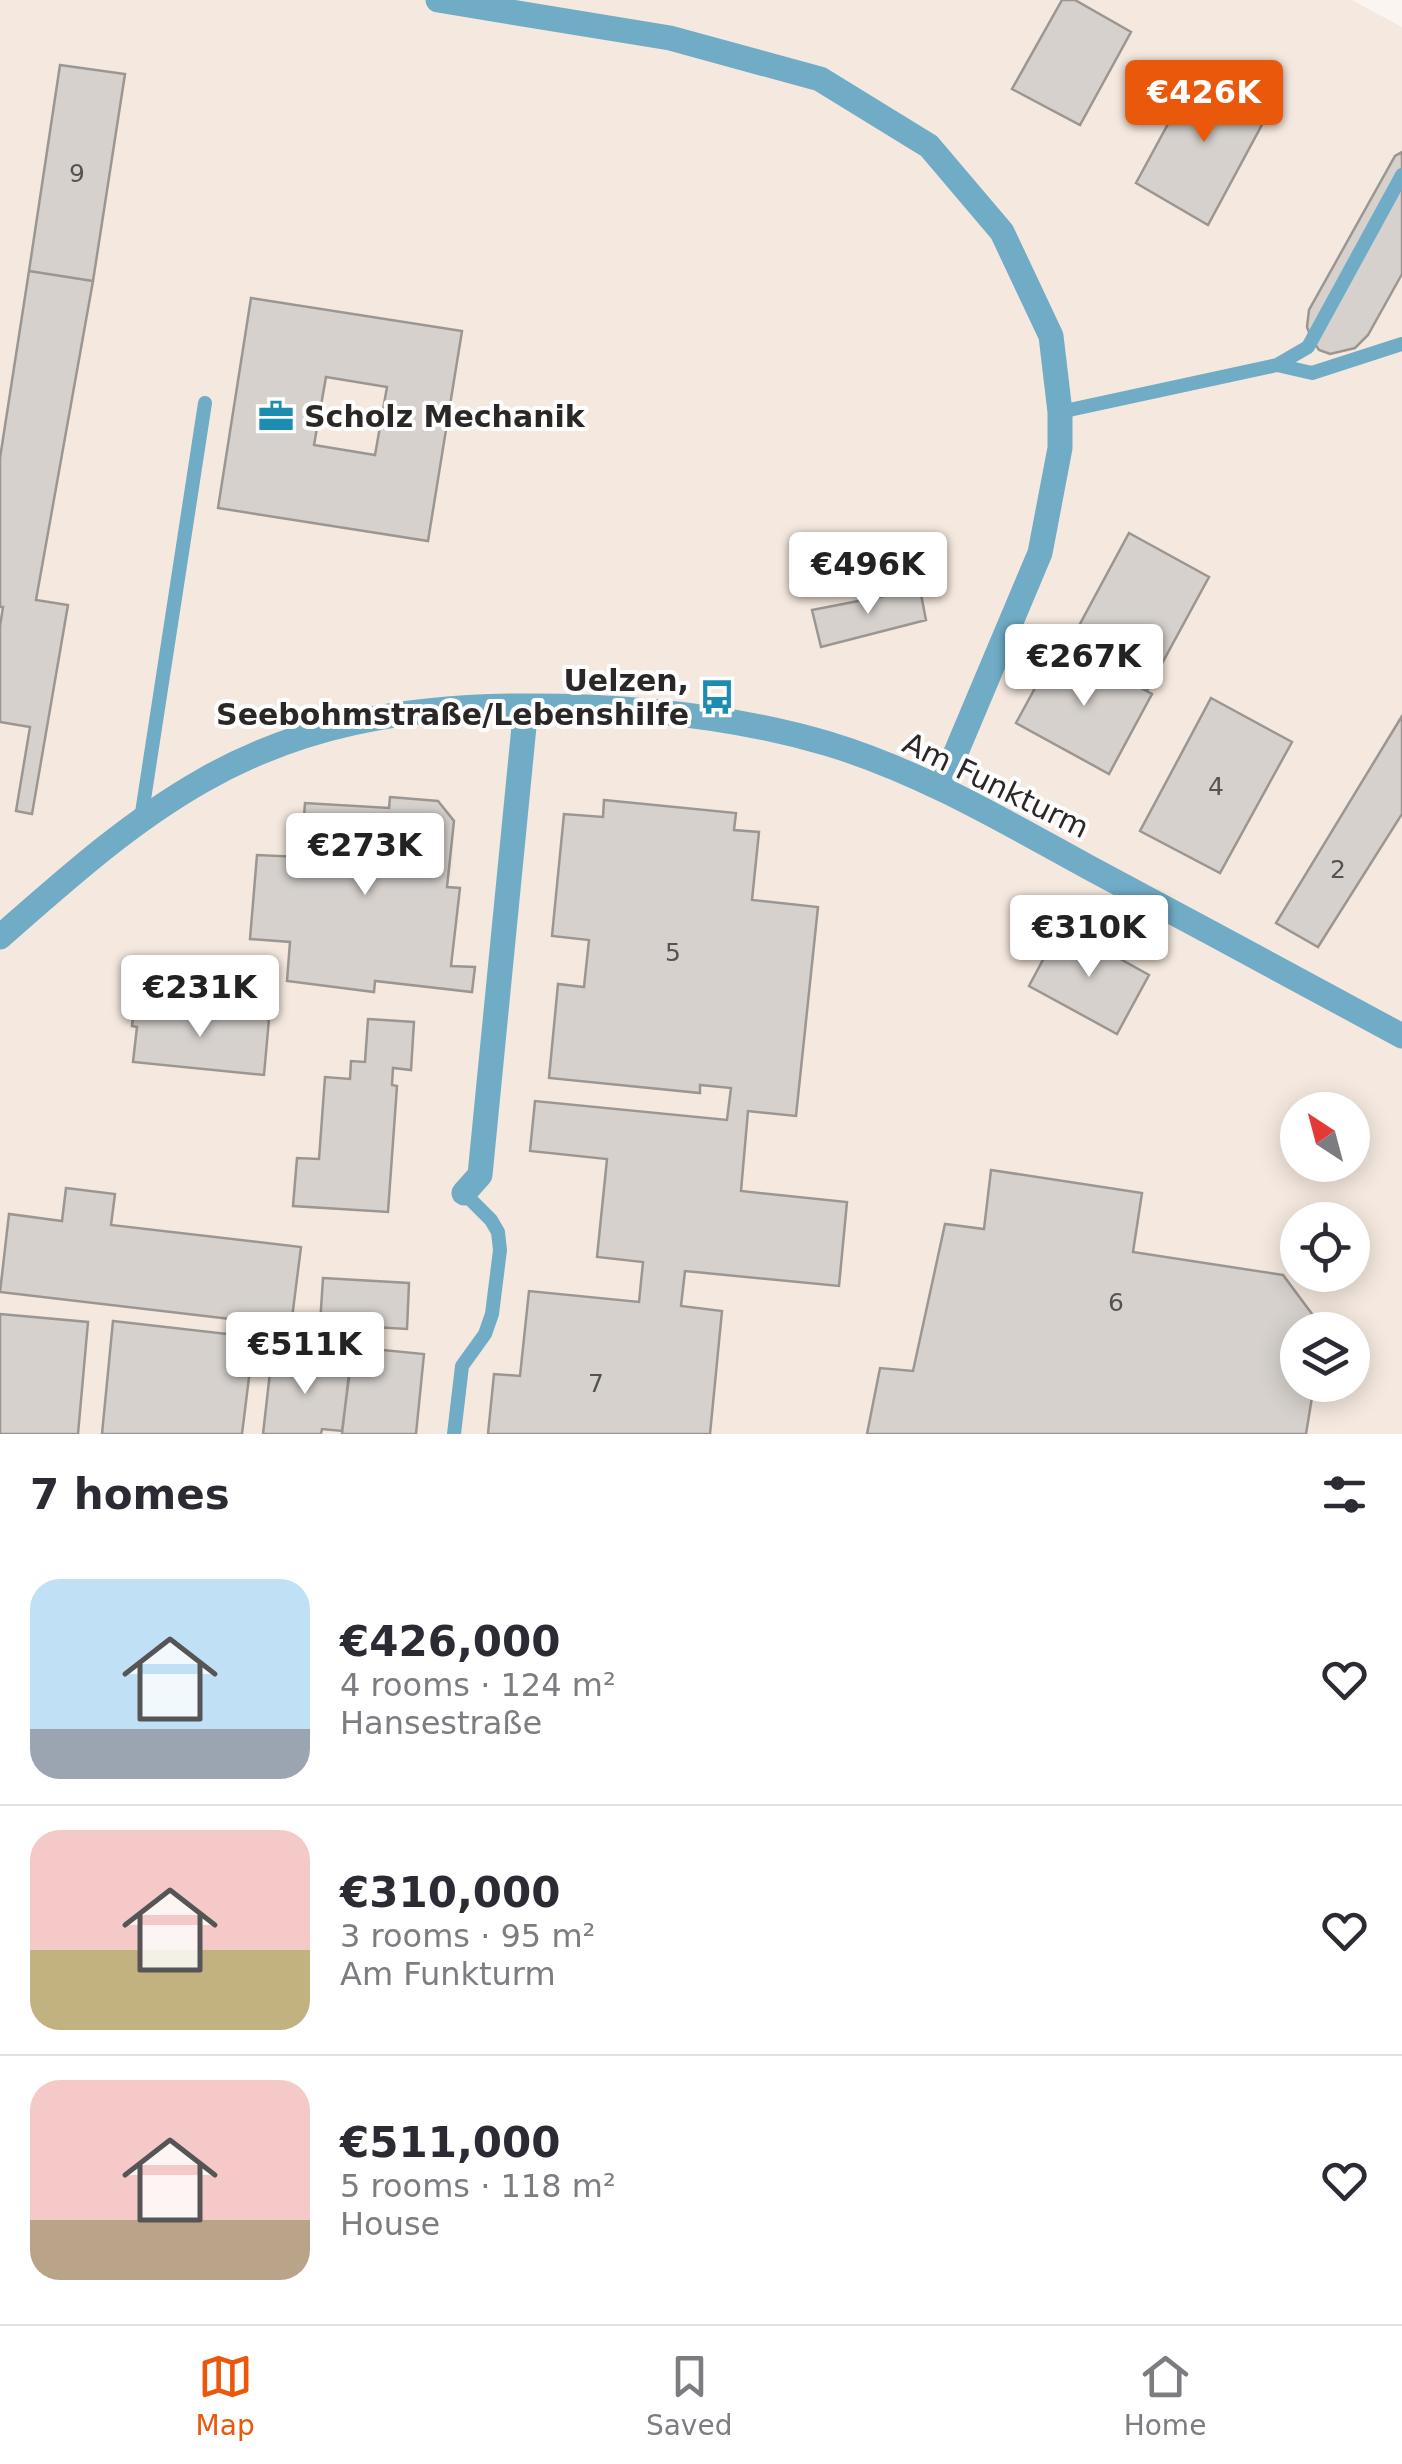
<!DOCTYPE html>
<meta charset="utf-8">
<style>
:root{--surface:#fff;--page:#f7f7f7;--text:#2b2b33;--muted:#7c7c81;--line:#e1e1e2;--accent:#ea580c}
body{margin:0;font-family:"DejaVu Sans",sans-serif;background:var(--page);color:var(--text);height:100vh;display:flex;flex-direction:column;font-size:38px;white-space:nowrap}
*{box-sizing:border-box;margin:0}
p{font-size:32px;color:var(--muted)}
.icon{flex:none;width:55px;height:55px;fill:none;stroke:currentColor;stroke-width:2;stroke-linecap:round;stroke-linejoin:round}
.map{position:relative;height:1434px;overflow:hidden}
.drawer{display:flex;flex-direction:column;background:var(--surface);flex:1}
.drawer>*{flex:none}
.needle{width:65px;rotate:324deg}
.buttons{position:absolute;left:1280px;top:1092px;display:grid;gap:20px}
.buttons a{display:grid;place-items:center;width:90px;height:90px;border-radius:50%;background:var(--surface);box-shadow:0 5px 25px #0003;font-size:50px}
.price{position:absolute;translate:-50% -85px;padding:0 22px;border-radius:10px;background:#fff;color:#222;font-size:32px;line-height:65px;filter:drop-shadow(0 2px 5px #0008)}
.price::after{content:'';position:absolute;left:50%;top:60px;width:30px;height:22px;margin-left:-15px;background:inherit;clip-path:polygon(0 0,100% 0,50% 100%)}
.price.active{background:var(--accent);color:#fff}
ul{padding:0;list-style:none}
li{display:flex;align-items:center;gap:30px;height:250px;padding:0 30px}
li+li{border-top:2px solid var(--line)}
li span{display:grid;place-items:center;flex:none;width:280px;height:200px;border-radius:30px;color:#555}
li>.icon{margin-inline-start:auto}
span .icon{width:120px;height:120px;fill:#fffc;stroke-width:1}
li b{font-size:42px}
h2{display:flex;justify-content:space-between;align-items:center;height:120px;padding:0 30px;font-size:42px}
.tabs{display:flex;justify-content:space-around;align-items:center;height:140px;border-top:2px solid var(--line);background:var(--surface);font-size:28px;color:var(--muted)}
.tabs a{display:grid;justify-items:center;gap:5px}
.tabs .active{color:var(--accent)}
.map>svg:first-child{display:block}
.built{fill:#f5e9df;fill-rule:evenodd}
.building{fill:#d6d1cd;stroke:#9b9692;stroke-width:2.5;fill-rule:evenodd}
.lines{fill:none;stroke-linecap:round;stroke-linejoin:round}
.service{stroke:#70acc6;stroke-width:14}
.minor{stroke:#70acc6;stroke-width:25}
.labels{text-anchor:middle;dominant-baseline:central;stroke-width:8;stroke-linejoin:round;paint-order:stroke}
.number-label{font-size:25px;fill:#555250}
.poi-label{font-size:30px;font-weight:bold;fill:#2a2726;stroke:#fff;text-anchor:start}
.street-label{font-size:30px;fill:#2a2726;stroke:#fff}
</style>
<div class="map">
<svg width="1402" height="1434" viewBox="0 0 1402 1434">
<rect width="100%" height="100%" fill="#fbf5f1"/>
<path class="built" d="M0,0h1352l50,27v1407h-1402zM1298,1110h54v55h-54zM1298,1220h54v55h-54zM1298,1330h54v55h-54z"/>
<path class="building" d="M1062,0h13l56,32 -51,93 -68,-36z
M60,65l65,9 -32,207 -64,-10z
M1200,65l72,41 -64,119 -72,-42z
M1402,152v122l-34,61 -13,13 -25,6 -11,-4 -7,-10 -5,-13 2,-17 86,-154z
M29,271l64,10 -57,319 32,5 -36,209 -16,-3 14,-84 -30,-5v-96l3,-19h-3v-149z
M251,298l211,33 -34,210 -210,-33zM326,377l61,10 -12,68 -61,-10z
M1129,533l80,44 -62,114 -80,-43z
M920,589l6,31 -105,27 -9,-37z
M1059,644l93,50 -43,80 -93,-51z
M1211,698l81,44 -72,131 -80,-42z
M1402,716v98l-84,133 -42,-24z
M390,797l48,4 16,20 -7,66 13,1 -9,78 24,1 -3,25 -97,-11 -1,11 -87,-11 3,-39 -40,-3 7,-84 44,2 4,-54 84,5z
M604,800l132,13 -2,17 25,2 -7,68 66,7 -22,209 -48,-5 -7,80 106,11 -8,84 -154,-15 -4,35 41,5 -12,123h-222l6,-60 26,2 9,-85 110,11 4,-40 -46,-5 10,-98 -77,-8 5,-50 192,19 4,-32 -31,-3v8l-151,-15 9,-94 26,3 5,-47 -37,-4 12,-122 39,3z
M1061,926l88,49 -32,59 -88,-48z
M134,1006l135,13 -5,56 -131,-13 4,-35 -5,-1z
M368,1019l46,3 -3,48 -18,-2 -1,17 5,1 -9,126 -95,-6 4,-48 22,1 6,-82 25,2 1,-18 14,1z
M991,1170l151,23 -9,59 150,23 41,55h-26v55h16l-8,49h-439l13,-66 33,3 32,-147 39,5z
M66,1188l49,6 -4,31 190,22 -10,79 -291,-34 9,-78 53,7z
M323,1278l86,5 -2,46 -87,-5z
M0,1314l88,8 -10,112h-78z
M113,1321l141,16 -12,97h-140z
M352,1347l72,7 -8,80h-74z
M272,1355l57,7 1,6 20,2 -8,61 -20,-2 -1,5h-58z"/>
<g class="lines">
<path class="service" d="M1277,365l35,8 90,-29
M1060,412l217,-47 31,-18 94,-172
M141,819l64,-416
M454,1434l8,-68 23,-32 7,-20 8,-64 -2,-18 -7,-12 -27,-27"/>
<path class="minor" d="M438,0l232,38 150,41 109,67 73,86 49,104 9,76v36l-20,105 -99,235
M0,937c64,-56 128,-114 202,-156 97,-56 202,-74 313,-75 105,-1 213,8 314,38 92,28 175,77 259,123 105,56 209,112 314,169
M464,1193l16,-18 46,-469"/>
</g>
<defs>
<symbol id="office-bare" viewBox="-9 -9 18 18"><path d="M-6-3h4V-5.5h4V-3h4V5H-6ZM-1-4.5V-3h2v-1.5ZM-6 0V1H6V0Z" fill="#1c8cb1" stroke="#fff" stroke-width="2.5" paint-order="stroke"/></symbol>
<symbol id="bus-bare" viewBox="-9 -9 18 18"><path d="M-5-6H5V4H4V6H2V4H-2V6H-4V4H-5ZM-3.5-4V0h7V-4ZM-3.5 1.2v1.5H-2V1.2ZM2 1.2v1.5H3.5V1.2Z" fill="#1c8cb1" stroke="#fff" stroke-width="2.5" paint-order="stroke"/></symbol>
</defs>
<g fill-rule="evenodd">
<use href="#office-bare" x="251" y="391" width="50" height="50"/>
<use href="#bus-bare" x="692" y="672" width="50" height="50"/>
</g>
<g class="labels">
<g class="number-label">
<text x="77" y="173">9</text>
<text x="1216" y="786">4</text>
<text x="1338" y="869">2</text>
<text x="673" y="952">5</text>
<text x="1116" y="1302">6</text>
<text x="596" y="1383">7</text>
</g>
<g class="poi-label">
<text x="304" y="416">Scholz Mechanik</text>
<text x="689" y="680" text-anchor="end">Uelzen,<tspan x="689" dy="34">Seebohmstraße/Lebenshilfe</tspan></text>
</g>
<g class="street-label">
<text transform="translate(996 785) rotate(26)">Am Funkturm</text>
</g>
</g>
</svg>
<div class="buttons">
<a><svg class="needle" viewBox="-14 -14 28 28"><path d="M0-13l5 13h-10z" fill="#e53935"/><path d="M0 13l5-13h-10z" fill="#7c7c81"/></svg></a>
<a><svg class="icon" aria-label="locate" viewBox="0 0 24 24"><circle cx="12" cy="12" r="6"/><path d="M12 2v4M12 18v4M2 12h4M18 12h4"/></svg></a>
<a><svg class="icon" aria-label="layers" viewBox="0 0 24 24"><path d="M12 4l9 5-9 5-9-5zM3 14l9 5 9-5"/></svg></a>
</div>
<b class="price active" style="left:1204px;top:145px">€426K</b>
<b class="price" style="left:868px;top:617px">€496K</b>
<b class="price" style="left:1084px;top:709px">€267K</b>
<b class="price" style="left:365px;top:898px">€273K</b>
<b class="price" style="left:1089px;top:980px">€310K</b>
<b class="price" style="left:200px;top:1040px">€231K</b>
<b class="price" style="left:305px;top:1397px">€511K</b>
</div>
<section class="drawer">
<h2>7 homes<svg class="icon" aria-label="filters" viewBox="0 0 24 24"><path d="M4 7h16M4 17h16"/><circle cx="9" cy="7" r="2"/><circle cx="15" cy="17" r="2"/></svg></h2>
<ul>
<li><span style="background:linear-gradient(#bfe0f5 75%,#9aa5b1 0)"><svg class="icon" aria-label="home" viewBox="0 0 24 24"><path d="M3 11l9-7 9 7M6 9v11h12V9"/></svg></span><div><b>€426,000</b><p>4 rooms · 124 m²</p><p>Hansestraße</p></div><svg class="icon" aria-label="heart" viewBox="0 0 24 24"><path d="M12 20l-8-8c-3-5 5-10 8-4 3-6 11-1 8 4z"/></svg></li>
<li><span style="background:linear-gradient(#f6c9c9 60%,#c2b280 0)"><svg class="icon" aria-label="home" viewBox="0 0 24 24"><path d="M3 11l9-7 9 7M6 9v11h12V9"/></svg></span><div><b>€310,000</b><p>3 rooms · 95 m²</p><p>Am Funkturm</p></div><svg class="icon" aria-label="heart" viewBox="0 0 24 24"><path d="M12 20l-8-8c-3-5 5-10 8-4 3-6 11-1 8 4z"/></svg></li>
<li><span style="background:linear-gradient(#f6c9c9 70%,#b9a48a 0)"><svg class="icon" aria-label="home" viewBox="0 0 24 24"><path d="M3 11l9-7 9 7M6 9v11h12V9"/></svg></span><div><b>€511,000</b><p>5 rooms · 118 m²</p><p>House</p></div><svg class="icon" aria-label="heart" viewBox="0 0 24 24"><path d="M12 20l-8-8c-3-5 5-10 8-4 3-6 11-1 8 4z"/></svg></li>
</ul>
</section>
<nav class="tabs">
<a class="active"><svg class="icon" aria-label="map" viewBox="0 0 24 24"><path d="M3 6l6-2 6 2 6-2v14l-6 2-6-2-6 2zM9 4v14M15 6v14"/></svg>Map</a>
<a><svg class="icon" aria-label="saved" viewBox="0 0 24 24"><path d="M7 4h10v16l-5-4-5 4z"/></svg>Saved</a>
<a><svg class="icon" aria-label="home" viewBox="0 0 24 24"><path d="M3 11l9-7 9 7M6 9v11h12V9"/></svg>Home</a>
</nav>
